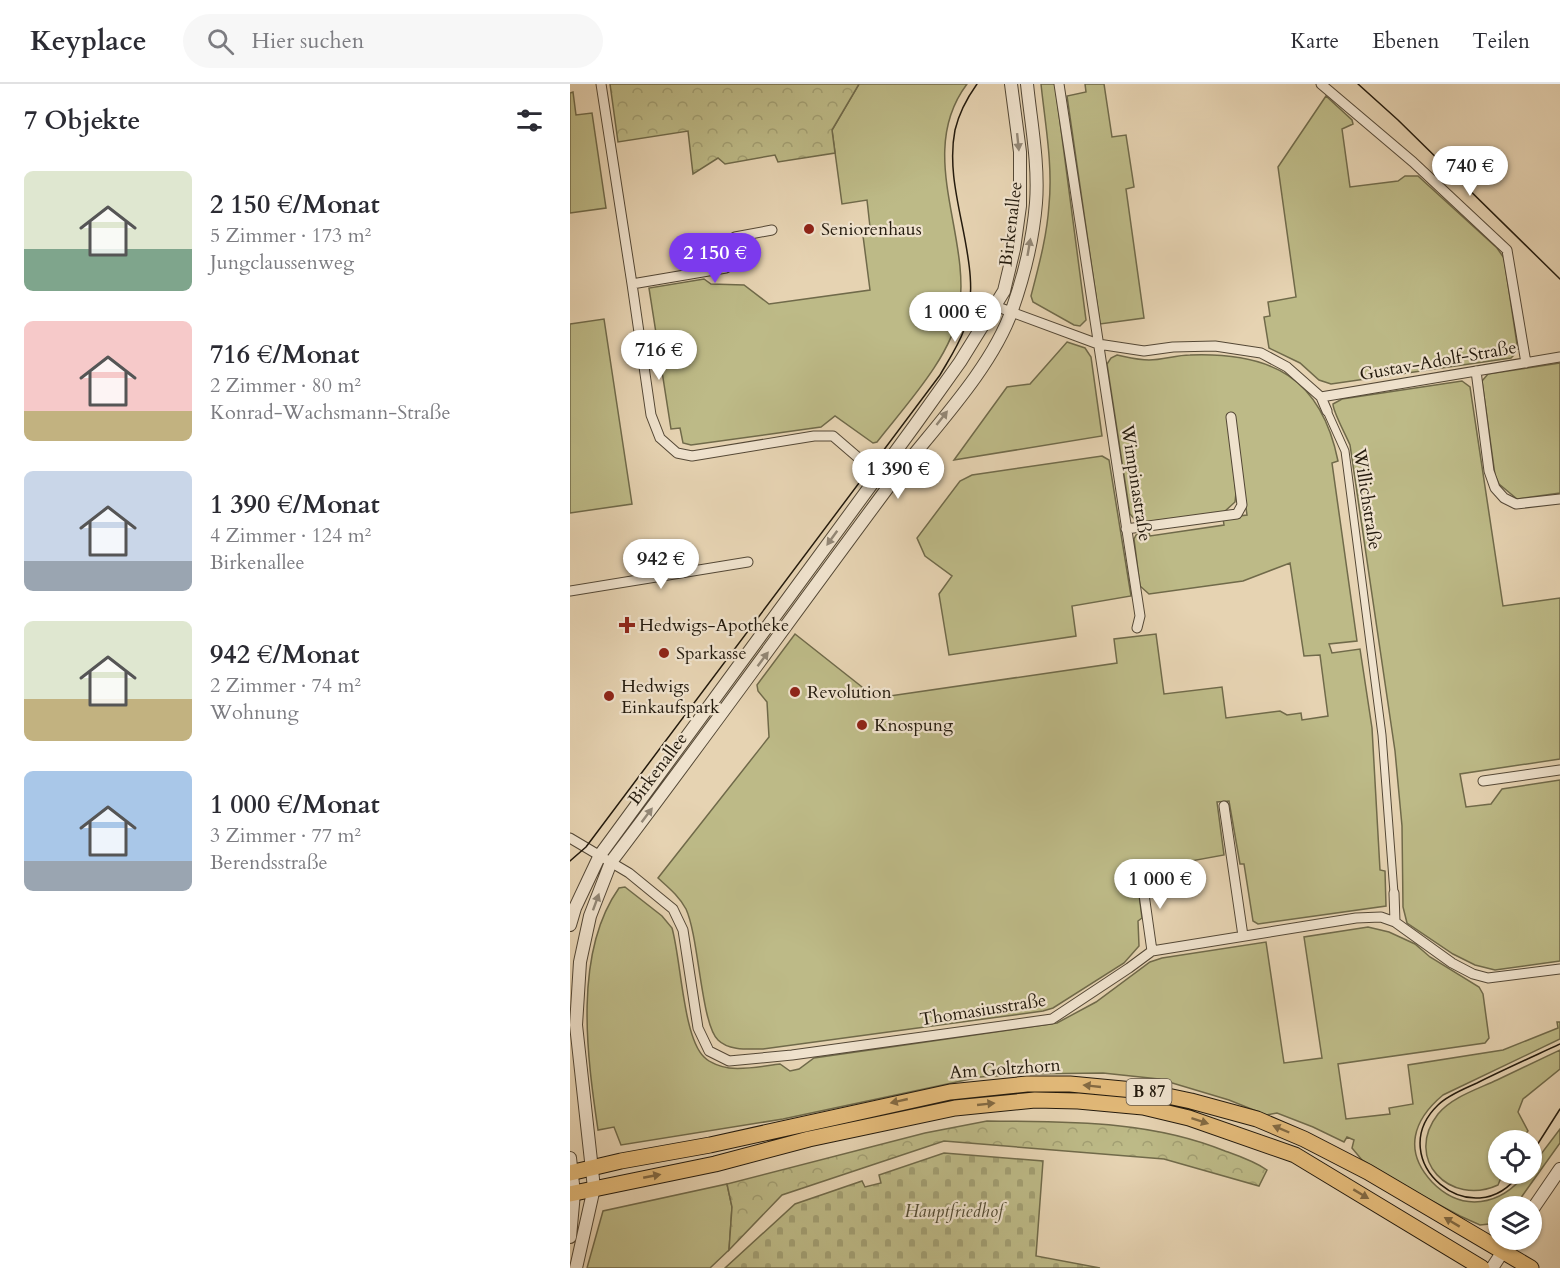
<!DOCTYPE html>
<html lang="de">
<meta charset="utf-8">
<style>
:root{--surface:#fff;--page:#f7f7f7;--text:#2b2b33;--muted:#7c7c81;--line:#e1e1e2;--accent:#7c3aed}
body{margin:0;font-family:Cardo,serif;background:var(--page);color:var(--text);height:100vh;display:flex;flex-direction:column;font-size:22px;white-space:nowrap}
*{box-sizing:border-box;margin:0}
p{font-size:20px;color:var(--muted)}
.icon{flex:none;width:33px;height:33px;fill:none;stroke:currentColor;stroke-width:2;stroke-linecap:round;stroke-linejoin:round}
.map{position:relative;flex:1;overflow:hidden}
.details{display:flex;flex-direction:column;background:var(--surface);width:570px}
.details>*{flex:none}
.tools{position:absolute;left:918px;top:1046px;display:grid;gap:12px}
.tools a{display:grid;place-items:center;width:54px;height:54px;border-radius:50%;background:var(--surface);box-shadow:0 2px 4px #0004;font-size:30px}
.price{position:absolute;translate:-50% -51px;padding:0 14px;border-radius:21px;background:#fff;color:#222;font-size:20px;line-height:39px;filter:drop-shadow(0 2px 3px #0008)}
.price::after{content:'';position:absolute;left:50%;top:36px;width:18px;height:14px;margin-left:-9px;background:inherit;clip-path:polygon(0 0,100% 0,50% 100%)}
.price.selected{background:var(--accent);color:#fff}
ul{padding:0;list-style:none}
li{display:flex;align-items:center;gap:18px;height:150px;padding:0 24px}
li span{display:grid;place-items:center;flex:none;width:168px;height:120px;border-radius:9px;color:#555}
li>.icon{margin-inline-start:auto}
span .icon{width:72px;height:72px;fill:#fffc;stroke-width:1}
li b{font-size:26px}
h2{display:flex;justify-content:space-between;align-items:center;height:72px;padding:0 24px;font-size:26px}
header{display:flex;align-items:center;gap:36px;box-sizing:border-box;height:84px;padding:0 30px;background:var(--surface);border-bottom:2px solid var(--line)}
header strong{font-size:28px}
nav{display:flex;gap:33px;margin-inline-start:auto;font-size:21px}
.search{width:420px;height:54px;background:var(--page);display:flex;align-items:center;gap:15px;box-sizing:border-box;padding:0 21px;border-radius:33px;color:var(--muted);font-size:22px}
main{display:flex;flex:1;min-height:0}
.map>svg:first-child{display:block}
.grass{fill:#bdba87;stroke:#706a4a;stroke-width:1.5}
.forest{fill:url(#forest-crowns);stroke:#706a4a;stroke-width:1.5}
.cemetery{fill:url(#cemetery-stones);stroke:#706a4a;stroke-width:1.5}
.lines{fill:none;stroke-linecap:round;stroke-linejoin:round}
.pedestrian-casing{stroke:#544836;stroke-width:9}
.minor-casing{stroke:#544836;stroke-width:11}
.tertiary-casing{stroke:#544836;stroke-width:14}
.primary-casing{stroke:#231a0d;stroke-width:17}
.pedestrian{stroke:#efe2cd;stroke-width:7}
.minor{stroke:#efe2cd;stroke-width:9}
.tertiary{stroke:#efe2cd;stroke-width:12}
.primary{stroke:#e3ba79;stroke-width:15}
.tram{stroke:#231a0d;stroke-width:1.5}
.oneway{fill:#938877}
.oneway2{fill:#836a43}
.poi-dot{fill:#8f2418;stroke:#efe2cd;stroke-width:2}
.labels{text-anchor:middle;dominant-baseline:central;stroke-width:4.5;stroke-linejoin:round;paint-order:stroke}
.shield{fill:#efe2cd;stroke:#605647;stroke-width:1.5}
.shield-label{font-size:16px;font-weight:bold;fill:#231a0d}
.street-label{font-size:18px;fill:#231a0d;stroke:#efe2cd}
.poi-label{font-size:18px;fill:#231a0d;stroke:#efe2cd;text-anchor:start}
.park-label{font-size:18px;font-style:italic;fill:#514a32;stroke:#efe2cd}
</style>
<header>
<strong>Keyplace</strong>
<div class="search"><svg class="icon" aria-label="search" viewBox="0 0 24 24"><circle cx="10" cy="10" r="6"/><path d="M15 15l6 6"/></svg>Hier suchen</div>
<nav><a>Karte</a><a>Ebenen</a><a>Teilen</a></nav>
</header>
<main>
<section class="details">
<h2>7 Objekte<svg class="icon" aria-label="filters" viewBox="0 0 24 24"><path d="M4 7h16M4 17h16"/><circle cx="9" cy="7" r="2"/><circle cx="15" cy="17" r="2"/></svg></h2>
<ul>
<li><span style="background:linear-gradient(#dfe7d0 65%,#7fa58c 0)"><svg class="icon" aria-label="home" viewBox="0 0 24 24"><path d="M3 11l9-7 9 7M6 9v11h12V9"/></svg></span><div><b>2 150 €/Monat</b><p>5 Zimmer · 173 m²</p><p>Jungclaussenweg</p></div></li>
<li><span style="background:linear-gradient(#f6c9c9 75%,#c2b280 0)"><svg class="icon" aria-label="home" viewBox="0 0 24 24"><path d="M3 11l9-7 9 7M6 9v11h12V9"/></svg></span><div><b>716 €/Monat</b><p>2 Zimmer · 80 m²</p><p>Konrad-Wachsmann-Straße</p></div></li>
<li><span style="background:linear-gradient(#c9d6e8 75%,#9aa5b1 0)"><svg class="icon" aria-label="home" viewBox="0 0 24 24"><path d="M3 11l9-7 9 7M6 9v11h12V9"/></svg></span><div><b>1 390 €/Monat</b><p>4 Zimmer · 124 m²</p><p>Birkenallee</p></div></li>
<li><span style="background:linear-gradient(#dfe7d0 65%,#c2b280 0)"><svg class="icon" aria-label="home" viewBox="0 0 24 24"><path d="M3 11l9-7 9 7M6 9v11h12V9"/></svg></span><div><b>942 €/Monat</b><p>2 Zimmer · 74 m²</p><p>Wohnung</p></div></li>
<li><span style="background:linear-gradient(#a9c7e8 75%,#9aa5b1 0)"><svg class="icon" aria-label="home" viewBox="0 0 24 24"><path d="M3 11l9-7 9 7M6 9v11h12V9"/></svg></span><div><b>1 000 €/Monat</b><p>3 Zimmer · 77 m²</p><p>Berendsstraße</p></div></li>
</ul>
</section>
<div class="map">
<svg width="990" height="1184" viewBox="0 0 990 1184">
<defs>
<pattern id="forest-crowns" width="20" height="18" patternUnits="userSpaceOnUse" patternTransform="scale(1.5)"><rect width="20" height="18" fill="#bdba87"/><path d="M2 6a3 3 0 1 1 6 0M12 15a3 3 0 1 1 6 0" fill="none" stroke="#a29f73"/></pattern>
<pattern id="cemetery-stones" width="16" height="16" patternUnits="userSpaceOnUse" patternTransform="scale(1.5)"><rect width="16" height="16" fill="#bdba87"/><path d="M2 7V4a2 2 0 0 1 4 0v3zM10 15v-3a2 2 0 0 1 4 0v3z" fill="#a29f73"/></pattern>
</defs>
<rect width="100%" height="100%" fill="#e6d3b2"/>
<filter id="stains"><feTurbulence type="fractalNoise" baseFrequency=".00333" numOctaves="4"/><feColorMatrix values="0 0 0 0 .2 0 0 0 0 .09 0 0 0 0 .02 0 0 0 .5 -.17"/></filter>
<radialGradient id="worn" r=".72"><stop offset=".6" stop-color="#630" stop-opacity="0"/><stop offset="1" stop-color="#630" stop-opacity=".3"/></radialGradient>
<path class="grass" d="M289,0h108c-52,69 5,152 -8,227 -7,45 -54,95 -82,131l-4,1 -38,-27 -14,11 -130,18 -8,-2 -3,-15 -9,1 -22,-141 55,-9 7,5 33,1 25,19 101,-14 -8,-62 8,-1 -3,-27 -25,4 -10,-74z
M471,0h14l31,236 -6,6 -6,-1 -41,-23 -2,-6c8,-31 16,-60 18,-91 4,-40 -4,-82 -8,-121z
M515,0h19l8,53 14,-2 8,52 -8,2 18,129 -44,6 -33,-228 19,-4z
M3,8l3,23 16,-2 14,95 -36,5v-120z
M756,12l26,24 1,4 -11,5 8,58 48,-6 7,-5h13l79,72 7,10 14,93 -7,7 -180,26 -12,-4 -19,-17 -31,-15 -5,-31 6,-1 -2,-14 28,-5 -18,-130z
M34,235l28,185 -62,9v-189z
M497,258l18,6 6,9 11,79 -148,24 53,-73 23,-3z
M547,271c10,2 22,5 32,5 14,0 27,-5 41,-5 81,-3 131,22 148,106l-6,2 25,178 -28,3 3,9 28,-4 12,79 8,142 5,1 1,35 -128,18 -5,-3 -9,-57h-4l-11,-63 -12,1 7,53 -88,16 6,47 -4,3 1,25 -15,17 -71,45 -10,3 -280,38c-14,0 -34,2 -45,-9 -17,-16 -19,-103 -32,-131 -7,-13 -17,-21 -28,-31l111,-141 -2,-35 -9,-11 -1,-6 38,-51 81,64 241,-35 -3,-24 42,-5 8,60 58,-7 4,31 54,-7 7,4 14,-2 1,7 26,-4 -8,-61 -16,1 -14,-93 -47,18 -94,13 -9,-8 -6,-47 2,-4 12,-5 2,6 74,-11 -1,-7 24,-3 -14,-102 -6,2 9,78 -1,9 -11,10 -79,10 -9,-1 -6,-7 -23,-150 4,-6z
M990,279v130l-43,6 -18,-15 -4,-9 -13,-94 6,-7z
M892,297l8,6 33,219 57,-8v161l-100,15 6,33 25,-3 11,-15 58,-9v181l-65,9 -20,-5 -22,-11 -46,-31 -4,-16 -1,-81 -7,-75 -45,-306c-4,-10 -17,-33 -17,-41l9,-5z
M532,372l7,4 22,136 -59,10 4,30 -127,19 -10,-61 13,-18 -27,-20 -8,-18 43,-57 12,-6z
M55,803l37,29 10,12c9,31 11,109 32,129 6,6 17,10 25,11 17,2 35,-2 51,-4l10,7 9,-2 15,-11 243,-35 39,-21 54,-40 12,-4 104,-16 18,121 38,-5 -18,-121 64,-10 21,5 26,12 15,13 49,30 4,7 6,44 -4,5 -147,21 8,55 44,-5 -1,-6 24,-4 -5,-39 95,-15 55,-22 -1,-6h3v17l-117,56c-30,25 -40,56 -11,87 30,31 69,24 94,-9h6v-7l28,-37v14l-45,63h-17v17l-18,2 -20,-9 -41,-22 -57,-34 -10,-12 2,-8 -7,-3 -3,5 -31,-15 -36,-14 -11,2 -37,-15 -70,-21 -56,-6 -77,1 -46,3 -197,42 -162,26 -7,-18 -16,3c-11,-74 -25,-177 21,-242z
M990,966v19l-37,30 -5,13 10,19 -8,9h-22v33h5l-5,12c-48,22 -95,-26 -60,-71 14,-17 40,-25 59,-34 21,-10 42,-20 63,-30z
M157,1100l5,23 -3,43 -19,18h-123l16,-57z"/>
<path class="forest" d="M40,0h249l-27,46 3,23 -57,9 -3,-7 -50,9 -7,-6 -25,16 -5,-43 -70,11z
M417,1037c81,1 162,-1 238,30 14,5 29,10 42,19l-8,16 -95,-27 -220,-18 -162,54 -53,55 3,-43 -5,-23 198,-51z"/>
<path class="cemetery" d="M374,1069l99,8 -7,95 64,12h-375l70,-64 67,-23 3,6 16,-4 -2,-8z"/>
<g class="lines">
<defs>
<path id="pedestrian" d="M757,327l18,40 37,284 12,158"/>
<path id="minor" d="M31,0l31,200 19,131 9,23 17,15 15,3 122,-20h19l57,49
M489,0l81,532 -3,12
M751,0l92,78 94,88 19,113
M62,200l94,-16 9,-31 37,-7
M425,222l103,38 46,7 29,-4 42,-1 46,7 26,14 34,30 6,14
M906,287l13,100 6,17 9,10 12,6 44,-5
M751,313l239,-40
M556,445l111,-15 5,-9 -11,-88
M0,507l178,-29
M913,697l77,-11
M654,722l19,130
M0,754l59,35 44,36 10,21 15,98 11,23 20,10 63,-6 260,-36 77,-51 23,-17 204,-33 25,-1 14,5 57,41 21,11 15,4 72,-9
M571,789l11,78
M824,809l1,29"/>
<path id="tertiary" d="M0,841l5,-17 25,-53 315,-430 45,-63 44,-71 10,-42 6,-43v-54l-9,-68
M0,1074l4,35 -4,44
M962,1126l28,-41
M6,1184l18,-80 -18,-163 4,-63 10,-46 21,-54c94,-124 185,-251 278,-376 39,-52 102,-115 123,-176 12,-34 21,-71 24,-107 3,-39 -5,-80 -9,-119
M922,1184l19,-29"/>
<path id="primary" d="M0,1089l51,-12 89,-16 240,-53 77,-8h43l74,7 47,10 66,18 47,20 64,33 163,96
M0,1110l145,-30 94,-25 146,-31 80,-8 43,1 65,6 46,11 106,37 187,113"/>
</defs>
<use href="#pedestrian" class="pedestrian-casing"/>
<use href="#minor" class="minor-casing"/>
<use href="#tertiary" class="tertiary-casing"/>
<use href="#primary" class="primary-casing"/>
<use href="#pedestrian" class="pedestrian"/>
<use href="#minor" class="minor"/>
<use href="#tertiary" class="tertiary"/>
<use href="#primary" class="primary"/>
<path class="tram" d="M788,0l40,36 162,159
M0,777l16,-14 354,-472c8,-14 18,-29 24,-45 23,-65 -22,-134 -9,-200 4,-17 12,-32 22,-46
M962,1069l28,-44
M950,1089c-46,66 -139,-13 -82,-68 10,-10 26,-16 39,-22 28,-14 55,-26 83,-39"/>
</g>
<defs><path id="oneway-solid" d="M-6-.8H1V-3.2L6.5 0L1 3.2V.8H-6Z" transform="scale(1.5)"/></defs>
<g class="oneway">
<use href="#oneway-solid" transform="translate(448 58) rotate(84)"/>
<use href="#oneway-solid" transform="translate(459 163) rotate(-80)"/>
<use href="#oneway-solid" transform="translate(372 334) rotate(-52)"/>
<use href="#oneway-solid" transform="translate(262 454) rotate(126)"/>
<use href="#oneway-solid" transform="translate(193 575) rotate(-53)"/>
<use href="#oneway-solid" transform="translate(77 731) rotate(-53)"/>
<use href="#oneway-solid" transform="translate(26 818) rotate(-70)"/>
</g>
<g class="oneway2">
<use href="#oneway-solid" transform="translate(522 1002) rotate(-174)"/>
<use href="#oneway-solid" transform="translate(329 1017) rotate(167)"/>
<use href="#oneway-solid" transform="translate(416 1020) rotate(-6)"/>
<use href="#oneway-solid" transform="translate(630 1037) rotate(18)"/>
<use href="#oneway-solid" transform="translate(711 1045) rotate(-157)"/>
<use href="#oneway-solid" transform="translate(82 1092) rotate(-11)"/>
<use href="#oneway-solid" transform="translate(791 1110) rotate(31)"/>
<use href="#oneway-solid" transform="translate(882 1138) rotate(-149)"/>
</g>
<g class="poi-dot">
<circle cx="239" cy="145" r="6"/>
<path d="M54 532h6v6h6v6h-6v6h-6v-6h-6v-6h6z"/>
<circle cx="94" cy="569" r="6"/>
<circle cx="225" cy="608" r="6"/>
<circle cx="39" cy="612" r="6"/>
<circle cx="292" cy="641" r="6"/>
</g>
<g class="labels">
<rect class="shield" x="556.5" y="995" width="45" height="26" rx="4.5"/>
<g class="shield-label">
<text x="579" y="1008">B 87</text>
</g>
<g class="street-label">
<text transform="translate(441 140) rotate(-83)">Birkenallee</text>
<text transform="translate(868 277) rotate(-10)">Gustav-Adolf-Straße</text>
<text transform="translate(566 399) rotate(81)">Wimpinastraße</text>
<text transform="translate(797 415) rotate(81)">Willichstraße</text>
<text transform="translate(88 685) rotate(-53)">Birkenallee</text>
<text transform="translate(413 926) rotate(-9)">Thomasiusstraße</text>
<text transform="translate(435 985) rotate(-4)">Am Goltzhorn</text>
</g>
<g class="poi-label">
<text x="251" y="145">Seniorenhaus</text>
<text x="69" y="541">Hedwigs-Apotheke</text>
<text x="106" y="569">Sparkasse</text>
<text x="51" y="602">Hedwigs<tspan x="51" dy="21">Einkaufspark</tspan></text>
<text x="237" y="608">Revolution</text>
<text x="304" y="641">Knospung</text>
</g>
<g class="park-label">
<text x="384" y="1127">Hauptfriedhof</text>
</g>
</g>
<rect width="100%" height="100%" filter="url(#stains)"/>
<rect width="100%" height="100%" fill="url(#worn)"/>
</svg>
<div class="tools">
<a><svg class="icon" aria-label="locate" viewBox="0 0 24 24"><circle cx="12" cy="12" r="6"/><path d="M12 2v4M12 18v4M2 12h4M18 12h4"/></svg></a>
<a><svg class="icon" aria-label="layers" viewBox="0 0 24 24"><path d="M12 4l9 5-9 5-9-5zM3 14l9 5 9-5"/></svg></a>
</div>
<b class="price" style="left:900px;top:113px">740 €</b>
<b class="price selected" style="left:145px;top:200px">2 150 €</b>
<b class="price" style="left:385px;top:259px">1 000 €</b>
<b class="price" style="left:89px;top:297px">716 €</b>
<b class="price" style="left:328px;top:416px">1 390 €</b>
<b class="price" style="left:91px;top:506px">942 €</b>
<b class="price" style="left:590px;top:826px">1 000 €</b>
</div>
</main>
